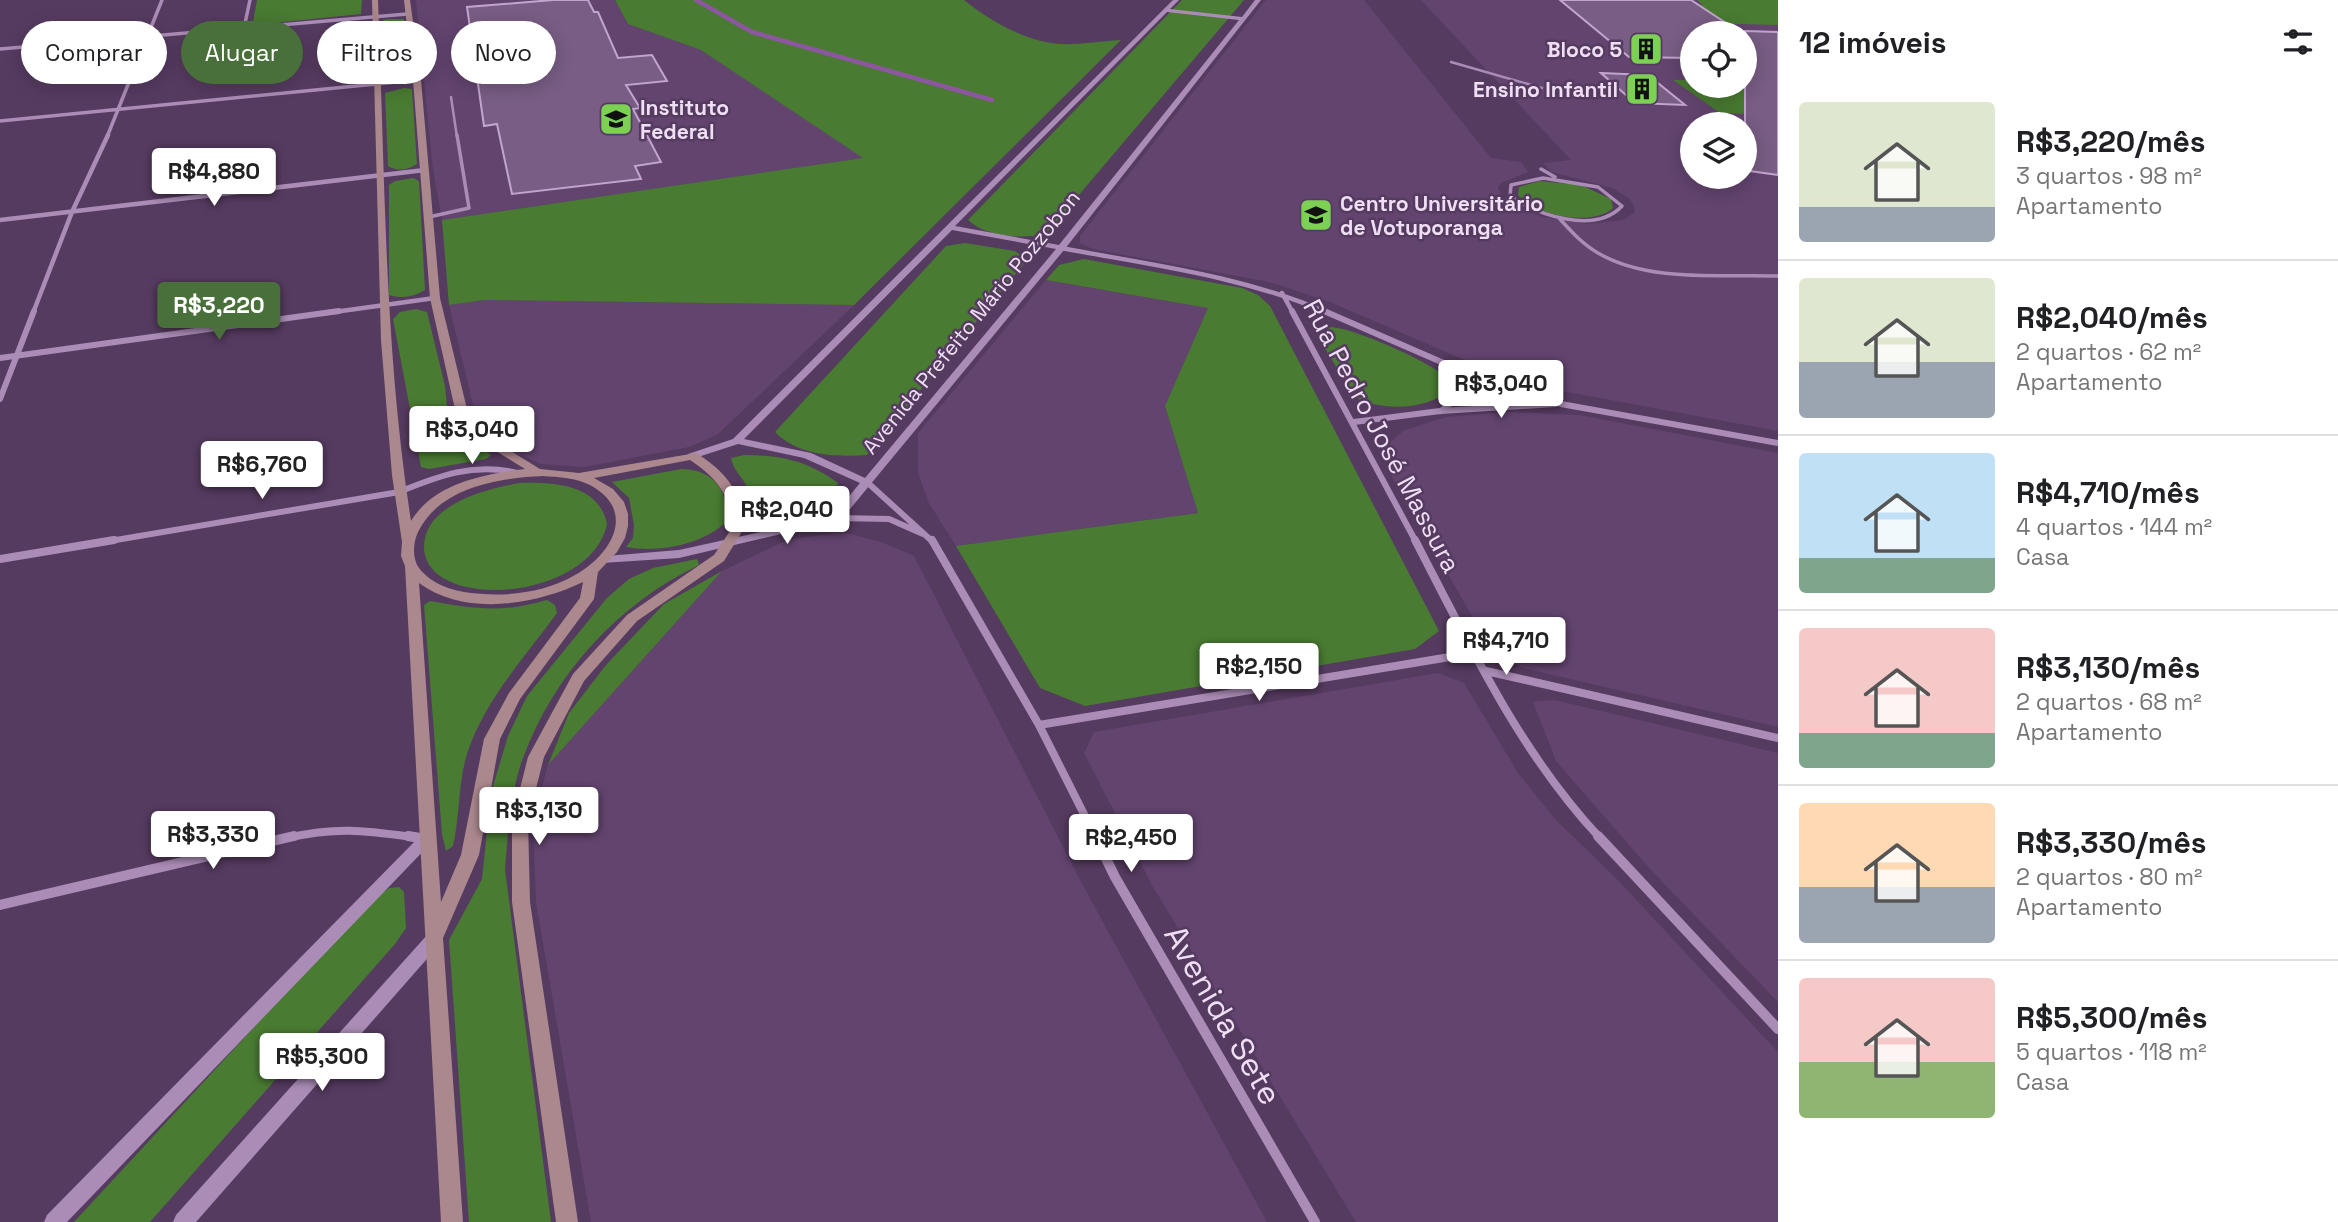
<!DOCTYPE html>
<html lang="pt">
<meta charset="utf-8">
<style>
:root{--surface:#fff;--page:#f6f6f6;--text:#202124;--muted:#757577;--line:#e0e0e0;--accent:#49703a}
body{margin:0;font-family:"Space Grotesk",sans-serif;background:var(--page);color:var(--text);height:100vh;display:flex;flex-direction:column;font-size:26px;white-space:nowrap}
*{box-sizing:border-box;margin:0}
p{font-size:23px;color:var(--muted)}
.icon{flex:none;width:38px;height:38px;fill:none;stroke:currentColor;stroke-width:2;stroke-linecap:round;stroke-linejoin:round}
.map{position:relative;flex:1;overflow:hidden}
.panel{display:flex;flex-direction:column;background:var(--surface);width:560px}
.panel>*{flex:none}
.hud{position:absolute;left:21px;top:21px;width:665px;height:63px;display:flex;gap:14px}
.tools{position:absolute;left:1680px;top:21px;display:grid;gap:14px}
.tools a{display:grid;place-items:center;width:77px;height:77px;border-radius:50%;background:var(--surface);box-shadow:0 4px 18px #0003;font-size:35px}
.price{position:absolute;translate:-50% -60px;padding:0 16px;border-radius:7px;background:#fff;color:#222;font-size:23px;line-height:46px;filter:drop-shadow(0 2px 4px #0008)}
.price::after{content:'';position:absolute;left:50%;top:42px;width:21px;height:16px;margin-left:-10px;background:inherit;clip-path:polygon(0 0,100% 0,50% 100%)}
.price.active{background:var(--accent);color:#fff}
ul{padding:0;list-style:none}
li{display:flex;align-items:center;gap:21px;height:175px;padding:0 21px}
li+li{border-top:2px solid var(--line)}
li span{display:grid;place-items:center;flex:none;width:196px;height:140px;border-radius:7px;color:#555}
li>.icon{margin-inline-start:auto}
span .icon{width:84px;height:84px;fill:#fffc;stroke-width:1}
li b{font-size:30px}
h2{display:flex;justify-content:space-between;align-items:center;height:84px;padding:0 21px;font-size:30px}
.tag{padding:0 24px;border-radius:32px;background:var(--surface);box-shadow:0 4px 18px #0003;font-size:24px;line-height:63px}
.tag.active{background:var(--accent);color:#fff}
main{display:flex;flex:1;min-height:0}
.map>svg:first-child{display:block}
.built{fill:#63446f;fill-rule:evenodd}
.green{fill:#497b32}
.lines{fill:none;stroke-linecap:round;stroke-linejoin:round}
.stream{stroke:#8d579f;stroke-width:4.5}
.building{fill:#795d84;stroke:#c3a4ce;stroke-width:2}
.service-far1{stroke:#ab8cb6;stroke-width:2.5}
.service{stroke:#ab8cb6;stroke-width:3.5}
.minor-far4{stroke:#ab8cb6;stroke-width:3.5}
.minor-far3{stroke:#ab8cb6;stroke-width:4.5}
.minor-far2{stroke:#ab8cb6;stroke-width:6}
.minor-far1{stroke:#ab8cb6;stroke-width:8}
.minor{stroke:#ab8cb6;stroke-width:10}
.tertiary{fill:#ab8cb6;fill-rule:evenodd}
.secondary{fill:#ab888e;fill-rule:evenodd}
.labels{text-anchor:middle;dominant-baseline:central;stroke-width:5;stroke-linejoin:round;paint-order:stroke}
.far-poi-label{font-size:21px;font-weight:bold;fill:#efdff5;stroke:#563b60;text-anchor:end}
.far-street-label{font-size:21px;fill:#efdff5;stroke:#563b60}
.street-label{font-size:26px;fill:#efdff5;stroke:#563b60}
.near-street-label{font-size:32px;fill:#efdff5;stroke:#563b60}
</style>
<main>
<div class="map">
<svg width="1778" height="1222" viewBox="0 0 1778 1222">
<rect width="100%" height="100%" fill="#563b60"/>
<path class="built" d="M416,0h199l13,24 73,26 163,108 -422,62 -9,-51z
M1266,0h98l127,158 30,4 7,10 -27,11 -3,5 4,10 16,10 25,9 44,7 36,-4 11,-7 1,-5 -6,-10 -17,-10 -60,-16 -9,-9 28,-3 -150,-160h357v431l-260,-48 -188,-81 -61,-20 -176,-33 -13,-6v-7zM1692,33h53v53h-53zM1692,124h53v53h-53z
M1046,280l162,28 -43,98 33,107 -242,33 -27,-43 -11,-30v-40z
M485,300l369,5 -137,130 -28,12 -105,20 -43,-3 -28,-12 -35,-27 -29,-120z
M1507,412l72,3 199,38v274l-255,-59 -31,-17 -102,-178 -2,-29 15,-13 43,-14z
M843,532l38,10 33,14 167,326 186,340h-676l-55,-320 -3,-82 15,-55 174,-194 65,-31z
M1438,673l26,10 54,90 38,47 59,57 163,175v170h-422l-204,-337 -68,-132 10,-21z
M1555,700l223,53v249l-128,-133 -94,-108 -23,-59z"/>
<path class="green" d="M257,0h105l-1,14 -98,10 -10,-2z
M615,0h349c25,20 62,42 96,44 19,1 41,-3 61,-4l-267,265 -369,-5 -36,5 -7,-85 421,-62 -162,-108 -73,-26z
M1182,0h62l-199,235c-25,3 -58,3 -77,-15z
M1697,0h81v25l-120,-3 15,-17h30z
M386,19h18l4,57 -23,3 -3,-58z
M1673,80h19v6l53,-3 33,26v6l-58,-2z
M404,88l8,1 5,75c-9,6 -19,8 -29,2l-3,-73z
M413,178l6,3 6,109c-12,7 -22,9 -36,5v-110l6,-4z
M1540,181l41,4 30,14 2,9c-20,19 -78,8 -95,-13l1,-8z
M965,243l50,8 12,9 -160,195c-31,2 -69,1 -92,-23l171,-186z
M1084,259l158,29 16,7 12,11 169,325 -24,18 -330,57 -45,-18 -84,-142 242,-33 -33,-107 43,-98 -162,-28 13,-15z
M416,309l11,3 18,74 3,30 21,24 22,15 -5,4 -57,10 -8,-2 -28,-148 7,-7z
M1328,327c23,-1 102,35 120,51l1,11c-20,22 -70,22 -94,8l-36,-58 -1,-8z
M744,455c36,0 64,6 94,28l-9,23c-20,10 -56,29 -77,20 1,-14 1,-27 -5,-39 -5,-11 -14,-17 -16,-29z
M681,469c31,0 49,21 45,53 -24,23 -68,31 -100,25l7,-9 1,-13 -5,-27 -17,-16z
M519,483c34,-1 80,1 88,41 -12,60 -117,82 -164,54 -11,-7 -19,-17 -19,-31 0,-43 63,-58 95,-64z
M697,559l2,6c-81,39 -145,109 -176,193 -13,35 -15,75 -18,112l46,352h-82l-20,-282 33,-61 9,-86 17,-57 19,-40 80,-98 22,-19 24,-11z
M722,571l-174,194 21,-52 37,-48 58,-61z
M547,600l8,5 2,8c-32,44 -73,88 -90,141 -9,29 -7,62 -14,92l-7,5 -4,-17 -18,-229 6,-4c44,8 74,12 117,-1z
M399,887l5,5 2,36 -11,16 -245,278h-76l294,-318 21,-16z"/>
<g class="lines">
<path class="stream" d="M696,0l56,32 240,68"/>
</g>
<path class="building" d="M553,0h35l6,12h4l20,46 34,-3 15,26 -41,4 14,23 -7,1 28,53 -26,4 6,13 -129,15 -15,-70 -13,2 -17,-119z
M1560,0h131l50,33h-49v25l-63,-1z
M1745,31l33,1v143l-28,-4 -5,-19z
M1601,73l47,2 37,30 -50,-2z"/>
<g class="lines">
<path class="service-far1" d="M1451,62l91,26
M451,97l6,40"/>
<path class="service" d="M1541,169l14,8
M1543,178l55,9 24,19c-27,29 -84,9 -112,-10l1,-11z
M429,217l40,-9 -12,-73
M1558,217c12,13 24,27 40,36 51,30 123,21 180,23"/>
<path class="minor-far4" d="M244,28l6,-28
M0,49l407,-35
M0,121l417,-41
M107,137l55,-137"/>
<path class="minor-far3" d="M0,220l425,-50
M1061,248c91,17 182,28 267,65
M1282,293l11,20
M33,313l39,-101 36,-77
M327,313l108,-15"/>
<path class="minor-far2" d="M1292,311l124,231
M1324,311l145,63 92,30 217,39
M0,358l339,-47
M0,399l34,-88
M1441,411l24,-19 4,-18
M1354,422l86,-11 115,-7
M868,483l65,59
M837,518l52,1 34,15
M104,542l295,-50c39,-16 76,-30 118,-19"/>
<path class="minor-far1" d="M932,540l107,185 57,113
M1415,540c53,102 105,213 185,298
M0,559l114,-19
M1486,671l292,67
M1039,725l435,-72
M287,838c53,-12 80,-7 133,0"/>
<path class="minor" d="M408,836l18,3
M1095,836l20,41 200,345
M1598,836l180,193
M0,905l294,-69"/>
<path class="tertiary" d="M1173,0h6l-9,9 72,8 13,-17h6l-197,250 -223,270 -162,38 -77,5 -2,-3 2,-3 4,-1 73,-6 154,-34 27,-33 -56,-25 -66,-14 -46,15 -5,-3 1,-2 45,-15zM1167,12l72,8 -180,225 -104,-19zM952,230l104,19 -191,229 -54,-25 -67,-14z
M426,833l5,2 2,4 -2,4 -364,379h-23l3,-7 374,-380z
M434,932l6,2 2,5 -2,5 -244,278h-23l3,-7 252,-281z"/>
<path class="secondary" d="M372,0h6c7,174 6,348 33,521 23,-38 74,-47 114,-52l-50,-31 -21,-33 -24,-107 -17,-218 -9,-80h6l11,80 19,218 26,107 17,29 57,35 39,4 117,-20c29,18 45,38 50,72l-22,36 -87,60 -53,60 -40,76 -16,63 2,82 48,320h-22l-44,-320v-82l16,-63 45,-83 54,-59 87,-60 20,-30c-5,-31 -18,-48 -44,-65l-96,18 19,11 11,13 4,12v12l-3,12 -8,14 -19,20 -4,27 -74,100 -20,40 -21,116 -36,83 20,284h-22l-36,-656 -4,-10 1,-14 -10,-67 -11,-135zM543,476c16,1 33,2 47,9 48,26 21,70 -15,90 -31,18 -69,22 -104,18 -18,-2 -40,-9 -52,-25 -7,-10 -6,-25 -1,-36 22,-45 80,-54 125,-56zM583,582l-3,16 -71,95 -25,46 -23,116 -20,47 -22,-319c46,34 116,22 164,-1z"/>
</g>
<defs>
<symbol id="building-square" viewBox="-11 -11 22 22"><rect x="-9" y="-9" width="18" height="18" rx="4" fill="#7cd154" stroke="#563b60"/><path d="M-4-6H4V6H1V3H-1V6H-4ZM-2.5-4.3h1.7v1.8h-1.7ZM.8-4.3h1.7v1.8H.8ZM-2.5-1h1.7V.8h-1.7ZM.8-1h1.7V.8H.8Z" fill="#111"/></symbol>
<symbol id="university-square" viewBox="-11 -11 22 22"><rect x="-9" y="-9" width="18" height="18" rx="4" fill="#7cd154" stroke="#563b60"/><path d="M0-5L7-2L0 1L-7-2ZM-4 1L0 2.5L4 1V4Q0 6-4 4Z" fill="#111"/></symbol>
</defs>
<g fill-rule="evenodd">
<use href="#building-square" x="1627" y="30" width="38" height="38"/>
<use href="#building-square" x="1623" y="70" width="38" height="38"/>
<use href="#university-square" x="597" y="100" width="38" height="38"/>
<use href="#university-square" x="1297" y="196" width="38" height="38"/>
</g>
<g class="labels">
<g class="far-poi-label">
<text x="1622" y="49">Bloco 5</text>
<text x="1618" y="89">Ensino Infantil</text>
<text x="640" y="107" text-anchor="start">Instituto<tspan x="640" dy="24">Federal</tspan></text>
<text x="1340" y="203" text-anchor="start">Centro Universitário<tspan x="1340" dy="24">de Votuporanga</tspan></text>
</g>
<g class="far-street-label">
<text transform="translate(971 322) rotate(-51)">Avenida Prefeito Mário Pozzobon</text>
</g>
<g class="street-label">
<text transform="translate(1382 436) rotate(62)">Rua Pedro José Massura</text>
</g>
<g class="near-street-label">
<text transform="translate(1223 1015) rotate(60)">Avenida Sete</text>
</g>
</g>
</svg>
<div class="tools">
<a><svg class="icon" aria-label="locate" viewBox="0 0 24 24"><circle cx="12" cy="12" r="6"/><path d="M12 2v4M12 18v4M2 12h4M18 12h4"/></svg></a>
<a><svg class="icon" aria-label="layers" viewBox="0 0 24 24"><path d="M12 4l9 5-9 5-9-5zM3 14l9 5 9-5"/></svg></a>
</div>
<b class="price" style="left:214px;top:208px">R$4,880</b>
<b class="price active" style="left:219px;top:342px">R$3,220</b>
<b class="price" style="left:1501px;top:420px">R$3,040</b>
<b class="price" style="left:472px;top:466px">R$3,040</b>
<b class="price" style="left:262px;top:501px">R$6,760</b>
<b class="price" style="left:787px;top:546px">R$2,040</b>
<b class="price" style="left:1506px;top:677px">R$4,710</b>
<b class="price" style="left:1259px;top:703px">R$2,150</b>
<b class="price" style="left:539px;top:847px">R$3,130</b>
<b class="price" style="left:213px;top:871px">R$3,330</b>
<b class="price" style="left:1131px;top:874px">R$2,450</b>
<b class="price" style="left:322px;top:1093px">R$5,300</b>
<div class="hud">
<a class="tag">Comprar</a>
<a class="tag active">Alugar</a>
<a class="tag">Filtros</a>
<a class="tag">Novo</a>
</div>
</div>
<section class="panel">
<h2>12 imóveis<svg class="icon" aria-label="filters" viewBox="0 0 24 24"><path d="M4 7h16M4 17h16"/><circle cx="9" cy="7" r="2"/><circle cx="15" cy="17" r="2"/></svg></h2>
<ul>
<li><span style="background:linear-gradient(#dfe7d0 75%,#9aa5b1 0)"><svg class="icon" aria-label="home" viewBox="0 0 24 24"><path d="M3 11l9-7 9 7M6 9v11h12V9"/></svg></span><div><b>R$3,220/mês</b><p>3 quartos · 98 m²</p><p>Apartamento</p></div></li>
<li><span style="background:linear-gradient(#dfe7d0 60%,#9aa5b1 0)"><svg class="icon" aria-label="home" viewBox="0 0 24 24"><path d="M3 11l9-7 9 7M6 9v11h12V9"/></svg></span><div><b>R$2,040/mês</b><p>2 quartos · 62 m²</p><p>Apartamento</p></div></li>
<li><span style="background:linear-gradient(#bfe0f5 75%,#7fa58c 0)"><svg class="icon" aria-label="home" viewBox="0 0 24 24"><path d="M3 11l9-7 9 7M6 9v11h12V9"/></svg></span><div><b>R$4,710/mês</b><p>4 quartos · 144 m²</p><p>Casa</p></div></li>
<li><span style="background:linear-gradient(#f6c9c9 75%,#7fa58c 0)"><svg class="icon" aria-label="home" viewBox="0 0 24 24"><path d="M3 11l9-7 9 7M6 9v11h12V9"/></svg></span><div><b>R$3,130/mês</b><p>2 quartos · 68 m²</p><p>Apartamento</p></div></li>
<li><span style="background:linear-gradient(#ffd9b3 60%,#9aa5b1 0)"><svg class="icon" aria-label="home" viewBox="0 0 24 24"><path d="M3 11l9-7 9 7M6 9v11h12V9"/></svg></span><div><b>R$3,330/mês</b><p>2 quartos · 80 m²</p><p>Apartamento</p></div></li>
<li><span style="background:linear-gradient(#f6c9c9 60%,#8fb573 0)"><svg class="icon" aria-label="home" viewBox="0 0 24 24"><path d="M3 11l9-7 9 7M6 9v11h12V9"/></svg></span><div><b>R$5,300/mês</b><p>5 quartos · 118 m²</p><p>Casa</p></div></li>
</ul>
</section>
</main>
